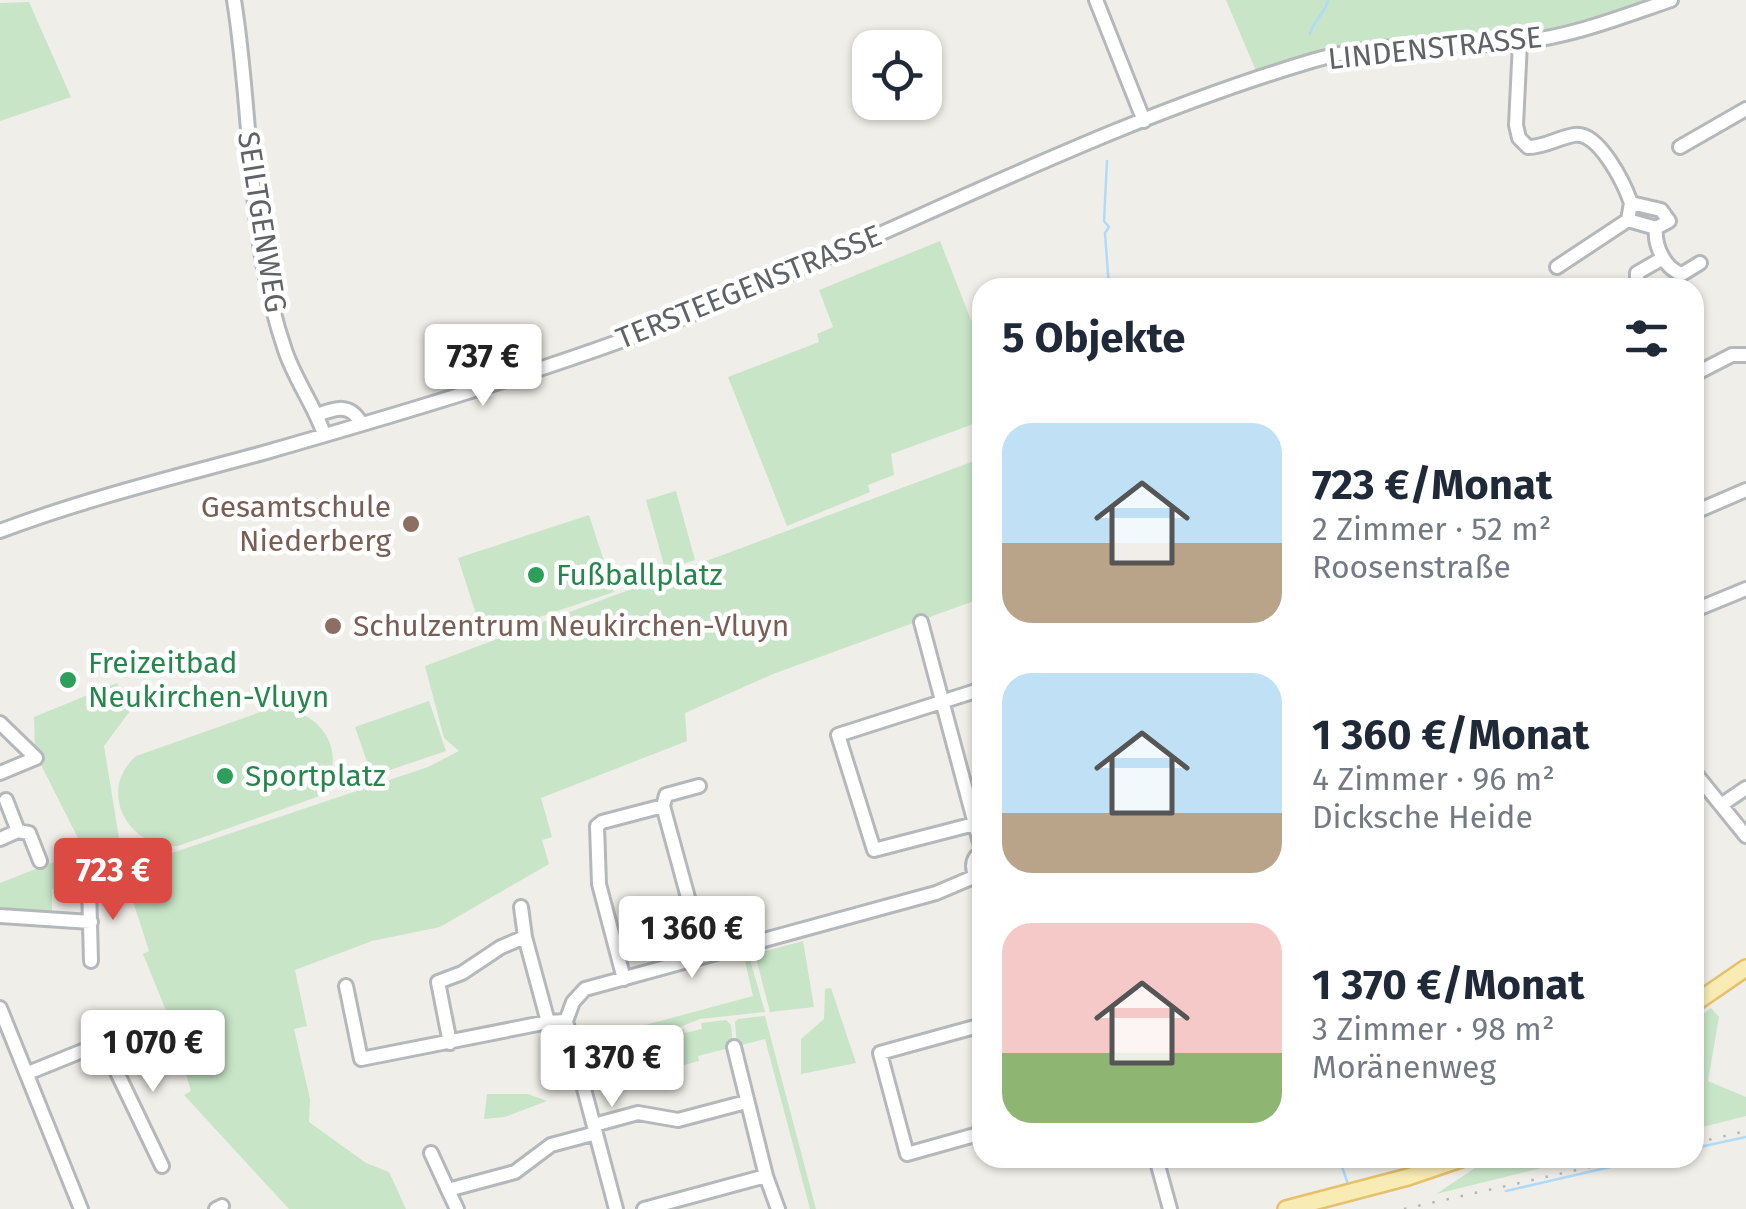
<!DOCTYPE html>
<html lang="de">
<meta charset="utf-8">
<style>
:root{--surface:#fff;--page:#f2f2f3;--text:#1f2937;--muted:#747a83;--accent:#db4a43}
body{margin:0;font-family:"Fira Sans",sans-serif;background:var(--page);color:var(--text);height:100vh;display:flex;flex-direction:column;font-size:38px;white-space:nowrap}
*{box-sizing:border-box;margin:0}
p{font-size:32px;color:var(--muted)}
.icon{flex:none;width:55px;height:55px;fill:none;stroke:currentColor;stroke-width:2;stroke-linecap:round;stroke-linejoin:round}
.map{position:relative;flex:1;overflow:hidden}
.panel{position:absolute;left:972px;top:278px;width:732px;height:890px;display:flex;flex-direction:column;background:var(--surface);border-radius:30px;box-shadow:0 2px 8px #0004}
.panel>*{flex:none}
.fabs{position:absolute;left:852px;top:30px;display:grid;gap:20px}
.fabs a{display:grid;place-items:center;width:90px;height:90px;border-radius:20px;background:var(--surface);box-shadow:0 2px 8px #0004;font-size:50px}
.price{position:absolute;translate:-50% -85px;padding:0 22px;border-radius:10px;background:#fff;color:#222;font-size:32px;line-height:65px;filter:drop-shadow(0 2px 5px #0008)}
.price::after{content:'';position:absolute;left:50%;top:60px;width:30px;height:22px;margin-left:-15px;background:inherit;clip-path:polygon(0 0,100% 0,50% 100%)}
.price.active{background:var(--accent);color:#fff}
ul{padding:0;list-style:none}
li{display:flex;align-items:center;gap:30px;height:250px;padding:0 30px}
li span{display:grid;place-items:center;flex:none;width:280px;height:200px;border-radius:30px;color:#555}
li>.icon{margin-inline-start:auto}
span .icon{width:120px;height:120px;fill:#fffc;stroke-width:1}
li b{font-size:42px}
h2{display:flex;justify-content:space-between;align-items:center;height:120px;padding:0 30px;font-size:42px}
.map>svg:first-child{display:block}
.green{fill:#c8e5c7}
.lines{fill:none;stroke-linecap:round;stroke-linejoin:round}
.stream{stroke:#b0dbf8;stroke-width:2.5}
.minor-casing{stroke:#b5b8bb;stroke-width:18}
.major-casing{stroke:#e6c06b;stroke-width:20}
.minor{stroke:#fff;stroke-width:12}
.major{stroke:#f8ecb4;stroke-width:15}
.rail{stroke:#b5b6b7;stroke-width:2.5;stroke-dasharray:2.5 12;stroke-linecap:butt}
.education-dot{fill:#8d6e63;stroke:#fff;stroke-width:4}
.leisure-dot{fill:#2e9e5b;stroke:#fff;stroke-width:4}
.labels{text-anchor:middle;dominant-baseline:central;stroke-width:9;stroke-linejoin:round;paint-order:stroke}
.street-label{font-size:30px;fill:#5f6367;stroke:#fff}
.education-label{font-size:30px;fill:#785e54;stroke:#fff;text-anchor:end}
.leisure-label{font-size:30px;fill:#27864d;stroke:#fff;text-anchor:start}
</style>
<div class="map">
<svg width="1746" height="1209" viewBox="0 0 1746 1209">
<rect width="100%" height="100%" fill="#f0eee8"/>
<path class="green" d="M1226,0h445l-100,33 -193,14 -119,31z
M29,2l42,95 -71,24v-118z
M940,241l42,107v73l-91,33 3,21 -26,10 2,7 -83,34 -59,-149 91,-35 -2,-8 16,-7 -14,-37z
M982,458v140l-209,76 -88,39 2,28 -146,57 11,39 -10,3 7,24 -109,63 -68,14 -77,29 12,56 -13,3 16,70 -1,23 57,41 23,9 17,37h-117l-105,-114 7,-4 -22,-73 -26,-64 6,-3 -26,-81 -47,19h-24v23h-52v-29l84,-33 -49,-97 -1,-36 83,-34 13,28 -26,35 20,123 304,-102 31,-16 -15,-13 -19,-72z
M676,491l19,69 -30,9 -19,-69z
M589,515l25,77 -131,44 -25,-78z
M429,701l17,50 -74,25 -17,-49z
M272,708c51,-1 81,49 45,89l-139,49c-51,3 -81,-56 -42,-90z
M803,941l11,66 -44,5 -15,-58z
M749,956l16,56 -65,7 -112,44 -6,-21 171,-46 -9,-39z
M831,988l25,75 -55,11v-35l23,-20 1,-30z
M1711,1008l8,9 -11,64 38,16v19l-51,13v-109z
M765,1016l51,193h-6l-45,-170 -28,7 -2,-24 3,-3z
M726,1020l5,5 2,22 -35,9 1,5 -104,28 -6,-22 95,-38 1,4 17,-4 -1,-6z
M487,1094h41l19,7 -42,16 -21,2z
M1490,1158h92l-146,36z"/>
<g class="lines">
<path class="stream" d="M1310,34c3,-14 15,-20 18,-34
M1107,161l-3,60 5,6 -4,6 4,55
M1695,1148l51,-11
M1339,1158l10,29
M1506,1191l143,-33"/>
<defs>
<path id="minor" d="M234,0c19,117 12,237 51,350 10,30 29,55 39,84
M1096,0l48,121
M1520,42l-4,83 3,13 9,9c17,0 29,-9 46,-12 24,-5 50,48 57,68
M1680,147l66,-38
M1631,203l30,7 8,11 -13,7 -28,-8z
M1656,228c-2,18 9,41 26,46l18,-11
M1557,267l71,-47
M1637,288v-15l26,-15
M1695,374l37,-19h14
M317,415c19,-7 33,-12 44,8
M1695,512l51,-22
M0,531c85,-32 175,-54 263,-78 122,-35 244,-71 363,-114 233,-84 451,-209 689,-279 67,-20 135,-11 203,-18 53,-5 103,-25 153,-42
M1695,610l51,-21
M921,622l61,228
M982,689l-144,46 36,115 108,-28
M0,723l36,35 -36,15
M1695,773l51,63
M699,786l-33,9 -3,11 41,150
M1721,805l25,-17
M18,831l11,2 11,28
M0,839l18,-8 -12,-31
M982,880c-12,-7 -12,-21 0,-28
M89,886l2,75
M521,907l4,30 23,85
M0,916l91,6
M624,979l-25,-95 -2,-58 5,-4 61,-16
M346,986l15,73 187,-37 18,-1
M0,1008l81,201
M982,1025l-102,28 27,101 75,-21
M103,1043l59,123
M450,1043l-12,-61 24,-9 39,-26 24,-10
M28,1073l116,-47
M594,1125l44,-12 40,7 68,-18
M431,1153l17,37
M1156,1158l14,51
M766,1176l12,33
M216,1209l6,-3
M457,1209l-9,-19 67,-18 36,-27 45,-12
M616,1209l-50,-188 7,-19 12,-13 351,-96 40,-17
M644,1209l122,-33 -32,-129"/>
<path id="major" d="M1695,1003l51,-35
M1286,1209l122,-32 56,-19"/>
</defs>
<use href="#minor" class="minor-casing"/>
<use href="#major" class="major-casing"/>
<use href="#minor" class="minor"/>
<use href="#major" class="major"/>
<path class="rail" d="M1695,1143l51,-12
M1404,1209l226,-51"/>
</g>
<g class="education-dot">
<circle cx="411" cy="524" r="10"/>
<circle cx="333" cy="626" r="10"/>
</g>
<g class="leisure-dot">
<circle cx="536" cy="575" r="10"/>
<circle cx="68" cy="680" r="10"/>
<circle cx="225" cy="776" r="10"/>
</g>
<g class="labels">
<g class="street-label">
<text transform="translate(1435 48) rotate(-6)">LINDENSTRASSE</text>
<text transform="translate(262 222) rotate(81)">SEILTGENWEG</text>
<text transform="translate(749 287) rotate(-22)">TERSTEEGENSTRASSE</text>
</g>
<g class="education-label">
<text x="391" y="507">Gesamtschule<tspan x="391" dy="34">Niederberg</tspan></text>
<text x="353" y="626" text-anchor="start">Schulzentrum Neukirchen-Vluyn</text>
</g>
<g class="leisure-label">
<text x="556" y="575">Fußballplatz</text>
<text x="88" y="663">Freizeitbad<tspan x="88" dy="34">Neukirchen-Vluyn</tspan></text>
<text x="245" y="776">Sportplatz</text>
</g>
</g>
</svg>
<div class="fabs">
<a><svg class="icon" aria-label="locate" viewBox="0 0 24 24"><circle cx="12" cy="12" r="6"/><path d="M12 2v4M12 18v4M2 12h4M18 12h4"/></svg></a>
</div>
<b class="price" style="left:483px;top:409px">737 €</b>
<b class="price active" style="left:113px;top:923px">723 €</b>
<b class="price" style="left:692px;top:981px">1 360 €</b>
<b class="price" style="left:153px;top:1095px">1 070 €</b>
<b class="price" style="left:612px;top:1110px">1 370 €</b>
<section class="panel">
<h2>5 Objekte<svg class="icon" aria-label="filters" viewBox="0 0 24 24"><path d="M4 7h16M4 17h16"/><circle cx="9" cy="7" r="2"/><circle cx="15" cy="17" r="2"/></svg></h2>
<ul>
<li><span style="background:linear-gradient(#bfe0f5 60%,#b9a48a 0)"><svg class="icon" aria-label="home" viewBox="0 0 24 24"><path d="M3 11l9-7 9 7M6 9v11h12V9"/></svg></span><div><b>723 €/Monat</b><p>2 Zimmer · 52 m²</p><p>Roosenstraße</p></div></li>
<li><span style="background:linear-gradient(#bfe0f5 70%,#b9a48a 0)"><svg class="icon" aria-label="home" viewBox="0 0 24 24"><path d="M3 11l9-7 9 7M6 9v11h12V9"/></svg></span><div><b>1 360 €/Monat</b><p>4 Zimmer · 96 m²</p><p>Dicksche Heide</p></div></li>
<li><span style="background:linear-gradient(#f6c9c9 65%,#8fb573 0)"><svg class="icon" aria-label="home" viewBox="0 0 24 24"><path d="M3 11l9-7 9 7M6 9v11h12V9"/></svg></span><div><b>1 370 €/Monat</b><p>3 Zimmer · 98 m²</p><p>Moränenweg</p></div></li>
</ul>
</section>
</div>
